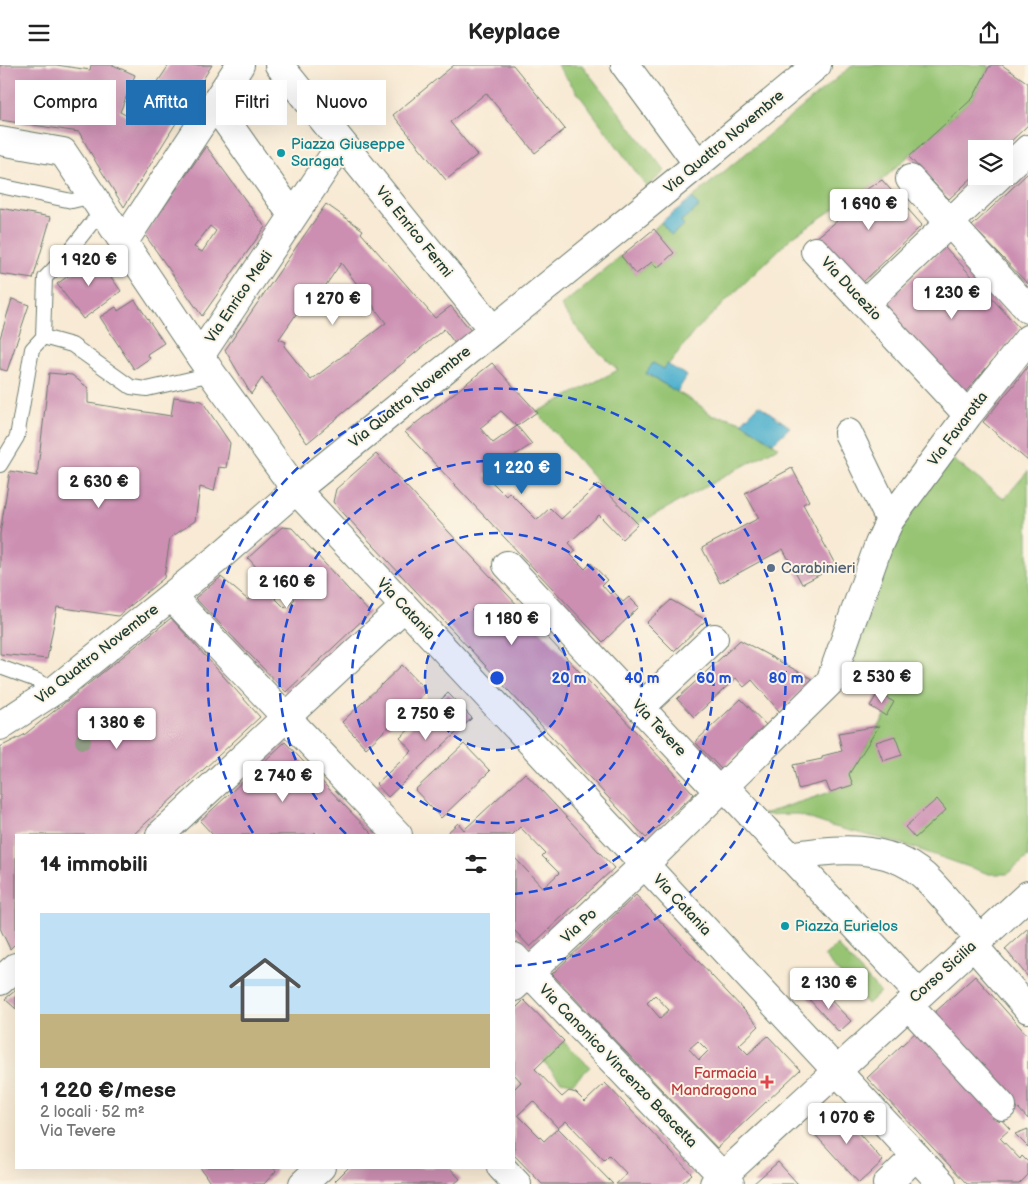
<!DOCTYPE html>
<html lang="it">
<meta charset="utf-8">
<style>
:root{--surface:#fff;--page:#f2f2f2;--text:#222;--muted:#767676;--accent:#1f6fb2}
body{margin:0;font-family:"Balsamiq Sans",sans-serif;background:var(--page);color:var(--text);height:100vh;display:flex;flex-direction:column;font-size:19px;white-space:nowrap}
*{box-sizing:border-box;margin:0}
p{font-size:16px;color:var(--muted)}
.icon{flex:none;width:28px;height:28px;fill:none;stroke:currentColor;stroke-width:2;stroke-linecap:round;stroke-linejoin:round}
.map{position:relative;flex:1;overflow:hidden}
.details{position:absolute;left:15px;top:769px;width:500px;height:335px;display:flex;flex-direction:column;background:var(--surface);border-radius:0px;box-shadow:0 5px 20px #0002}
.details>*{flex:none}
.top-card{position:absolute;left:15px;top:15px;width:500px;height:45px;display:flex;gap:10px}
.fabs{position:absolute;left:968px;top:75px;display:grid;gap:10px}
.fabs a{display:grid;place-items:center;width:45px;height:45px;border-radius:0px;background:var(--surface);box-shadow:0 5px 20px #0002;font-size:25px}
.price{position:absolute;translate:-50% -42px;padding:0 11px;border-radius:5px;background:#fff;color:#222;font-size:16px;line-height:32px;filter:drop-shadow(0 1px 2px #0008)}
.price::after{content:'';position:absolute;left:50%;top:30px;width:15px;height:11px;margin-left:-8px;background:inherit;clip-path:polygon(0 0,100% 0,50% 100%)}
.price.active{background:var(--accent);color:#fff}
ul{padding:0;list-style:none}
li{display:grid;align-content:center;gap:10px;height:265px;padding:0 25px}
li span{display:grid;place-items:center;height:155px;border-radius:0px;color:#555}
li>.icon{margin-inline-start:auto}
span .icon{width:90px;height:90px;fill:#fffc;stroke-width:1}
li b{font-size:21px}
h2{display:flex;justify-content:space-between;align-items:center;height:60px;padding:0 25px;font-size:21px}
.tag{padding:0 18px;border-radius:0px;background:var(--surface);box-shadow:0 5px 20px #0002;font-size:18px;line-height:45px}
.tag.active{background:var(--accent);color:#fff}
header{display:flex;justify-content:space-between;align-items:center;height:65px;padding:0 25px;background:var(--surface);font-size:22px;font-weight:700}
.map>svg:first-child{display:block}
.green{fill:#96c473;stroke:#5a8054}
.water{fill:#4eb0cd;stroke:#367680}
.building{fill:#cc8fb2;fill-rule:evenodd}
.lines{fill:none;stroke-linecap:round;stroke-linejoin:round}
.lane-casing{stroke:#6b7a6c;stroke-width:16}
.street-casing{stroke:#6b7a6c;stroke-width:30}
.secondary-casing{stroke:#6b7a6c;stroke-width:30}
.lane{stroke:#fff;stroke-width:14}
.street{stroke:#fff;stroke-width:28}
.secondary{stroke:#fff;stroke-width:28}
.tree{fill:#919e85}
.ring{fill:none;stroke:#1d4ed8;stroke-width:2.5;stroke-dasharray:9 6}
.culture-dot{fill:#0f9aa8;stroke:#fcf5e5;stroke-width:2}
.service-dot{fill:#5c6f8a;stroke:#fcf5e5;stroke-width:2}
.health-dot{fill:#e0444e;stroke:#fcf5e5;stroke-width:2}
.labels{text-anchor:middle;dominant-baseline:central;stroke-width:4;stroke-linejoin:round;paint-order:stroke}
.street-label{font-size:15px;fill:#1f3d34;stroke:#fcf5e5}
.culture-label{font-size:15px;fill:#0d838f;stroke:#fcf5e5;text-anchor:start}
.service-label{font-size:15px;fill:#4e5e75;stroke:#fcf5e5;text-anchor:start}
.health-label{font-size:15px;fill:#be3a42;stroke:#fcf5e5;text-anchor:end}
.centre{fill:#1d4ed8;stroke:#fcf5e5;stroke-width:2.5}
.ring-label{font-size:15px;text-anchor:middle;font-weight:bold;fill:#1d4ed8;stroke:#fcf5e5;stroke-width:4;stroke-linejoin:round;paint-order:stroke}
</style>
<header><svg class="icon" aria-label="menu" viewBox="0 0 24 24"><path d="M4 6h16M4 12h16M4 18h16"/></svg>Keyplace<svg class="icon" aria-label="share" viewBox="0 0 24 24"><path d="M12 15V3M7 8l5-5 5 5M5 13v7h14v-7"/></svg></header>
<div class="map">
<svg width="1028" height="1119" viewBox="0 0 1028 1119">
<rect width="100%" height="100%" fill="#fcf5e5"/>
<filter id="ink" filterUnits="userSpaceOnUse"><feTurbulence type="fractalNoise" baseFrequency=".02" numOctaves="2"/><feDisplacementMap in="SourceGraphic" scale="10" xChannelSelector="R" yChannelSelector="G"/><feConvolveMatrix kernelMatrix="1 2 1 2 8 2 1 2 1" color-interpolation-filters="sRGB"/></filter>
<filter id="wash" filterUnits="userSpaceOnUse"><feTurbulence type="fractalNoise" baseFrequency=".0096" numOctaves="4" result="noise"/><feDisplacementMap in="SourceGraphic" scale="20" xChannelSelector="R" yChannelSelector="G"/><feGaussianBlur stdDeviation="1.12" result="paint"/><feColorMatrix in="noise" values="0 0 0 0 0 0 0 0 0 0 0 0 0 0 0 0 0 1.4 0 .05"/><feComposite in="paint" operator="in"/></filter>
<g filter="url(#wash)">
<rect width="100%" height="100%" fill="#f8ead4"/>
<path class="green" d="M557,0h25l83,106 -18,16z
M853,0h135l1,2 -16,31 -91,82 -41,24 -49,33 -98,95 -30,38 -11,-7 -7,11 52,30 15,12 13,1 16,5 36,25 -140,77 -39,-40 -62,-72 81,-42 -31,-29 -26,-35 60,-50 15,18 16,-12 5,5 17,-13 -20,-25 7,-7 10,13 13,-10 -3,-4 17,-14 -6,-9z
M951,393l53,41 24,-28v386l-21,17h-18l-83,-29 -75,-19 -35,-12 -36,1 92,-30 -3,-11 45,-72 -45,-26 42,-133z
M837,880l43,47 -13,12 -43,-48z
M564,976l26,26 -17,16 -12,-2 -18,-20z"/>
<path class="water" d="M692,133l7,9 -18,14 3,4 -13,10 -10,-13z
M653,298l11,6 3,-5 20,12 -10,16 -31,-19z
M759,340l31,22 -17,16 -31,-21z"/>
<g id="blocks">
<path class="building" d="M0,0h56l34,5 1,-5h22l22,10 -15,37 13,7 36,-54h43l-88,142 -27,-43 -18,-32 -79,-12z
M454,0h59l52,64 -30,24 -49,-60 -36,29 27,33 -31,25 -53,-65z
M992,0h10l26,18v42l-25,24h-27v25l-27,25 -40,-42 64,-59 16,-31z
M206,81l59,81 -63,89 -57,-81zM210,161l6,5 -14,21 -8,-5z
M1028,108v111l-56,-58z
M882,115l40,45 -62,60 -44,-47 32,-26 -7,-8z
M326,139l37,26 -2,3 74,85 16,-12 21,26 -16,13 -12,-16 -137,114 -45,-65 -11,16 -26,-44zM341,198l45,60 -75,57 -27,-34 2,-4 -7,-3 29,-42 7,4z
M0,143l51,9 -18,62 -33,-5z
M654,164l20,24 -17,15 -5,-6 -16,12 -15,-18z
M945,182l75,82 -57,66 -82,-88z
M96,191l25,35 -38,28 -26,-35z
M12,234l17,6 -22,66 -7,-2v-31z
M135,235l29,43 -17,11 3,4 -16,11 -34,-52 16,-10 2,4z
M492,298l45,49 -20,14 -16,-15 -21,17 13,15 24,-17 15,18 -47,31 21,21 3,-4 28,28 13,-12 11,11 38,-35 39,40 -16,15 -23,-24 -30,28 7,8 -5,4 14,14 6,-6 16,17 -5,5 8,9 3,-3 10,11 6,-5 10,10 -36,35 -198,-210z
M1028,301v95l-45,-39 30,-36z
M49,308l23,2 16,13v15l83,13 3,-19 28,4 28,42 -4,25 -7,-1 -5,24 -14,-4 -5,34 -25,17 -6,40 -46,38 -61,-9 -10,52 -47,-5v-120l10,-63 27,5z
M376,389l318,340 -48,44 -313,-336 3,-13z
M792,403l17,33 -6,3 33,62 -34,18 -19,-35 -63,34 -18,-35 57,-30 -14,-25z
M282,462l10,1 78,85 -84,79 -91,-94 26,-21 27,23 20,-20 -20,-22zM285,524l10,10 -10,9 -10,-10z
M671,535l35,20 -32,31 -28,-28z
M171,553l89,99 -127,118h-117v108l-6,6 -10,-21v-181l24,-12z
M740,575l72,39 -32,33 -28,-32 -8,7 -8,-9 -42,39 -17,-18z
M402,600l25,26 -61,57 -24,-26z
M448,628l24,25 -84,79 -12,-13 36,-33 -12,-13z
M878,628l16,9 -8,14 -16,-10z
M741,634l26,27 -46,43 -26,-27z
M879,661l-30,48 4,11 -23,7 -4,-10 -28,7 -5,-24 29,-6v-3l20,-5 -4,-18z
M895,671l7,19 -19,6 -7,-19z
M285,677l59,63 29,30h-55l-3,-3 -3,3h-99l-13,-14z
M464,679l26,27 -49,47 -26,-28z
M525,708l89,95 -84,79 -16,-17v-73l29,31 16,-15 -17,-17 3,-3 -25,-26 -8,8h-67l13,-12 6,7z
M937,734l9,11 -31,28 -10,-11z
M636,830l123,131 -20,19 9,9 20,-18 32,34 -83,78 -165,-174zM655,930l14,15 -9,8 -13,-15zM698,976l10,10 -9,9 -10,-11z
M1028,863v49l-23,-28z
M975,911l53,60v83l-95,-105z
M818,922l33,34 -12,11 -32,-35z
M16,925v19l-11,-10z
M524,935l40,41 -29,28 27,28 7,-6 7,2 9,9 20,-19 87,91 -11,10h-65l11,-10 -18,-19 -5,5 -38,-39 -8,7 55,56h-71l-28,-29v-66l7,-7 -7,-8v-64zM533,1036l25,27 -14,13 -26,-26z
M918,965l92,99 -10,9 20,21 2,-3 6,6v13l-9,9h-52l-100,-106z
M836,1042l47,54 -24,22 -48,-53z
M1028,1064v18l-13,-13z
M778,1097l20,22h-45z
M200,1102h73l3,4 -12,13h-53z
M349,1102h100l11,12 -6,5h-116l-3,-3z"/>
</g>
</g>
<g filter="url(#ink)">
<use href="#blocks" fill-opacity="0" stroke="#6b7a6c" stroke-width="1"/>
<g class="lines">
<defs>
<path id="lane" d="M0,121l72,15 21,-5
M43,272l29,8 59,42 16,2 65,-15
M0,400l17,-28 15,-88 11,-12 2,-59 19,-20 38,-48
M0,602l36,13 19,10"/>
<path id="street" d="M279,0l214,265
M214,39l79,112
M1004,107l24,-23
M910,114l118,130
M123,178l117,-178
M815,186l153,164
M864,239l135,-128
M200,291l142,-213
M890,455l78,-105 60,-76
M507,500l212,227
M171,531l227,239
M640,643l74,-70
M0,661l55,-36 162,-131 79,-69
M724,721l195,208
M160,770l244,-228
M789,791c46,-8 98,-13 135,20 19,18 38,43 56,63
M973,880l55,64
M514,892l216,227
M0,916l16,-14
M514,922l130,-122 186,-183 49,-138 11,-24 -42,-87
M908,940l94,101
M501,1102l16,17
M303,1119l18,-17
M714,1119l314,-289
M887,1119l29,-28"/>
<path id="secondary" d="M625,0l73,99
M0,76l63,11 149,222 84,116 646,694
M296,425l402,-326 119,-99"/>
</defs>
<use href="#lane" class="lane-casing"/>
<use href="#street" class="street-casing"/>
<use href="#secondary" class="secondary-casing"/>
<use href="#lane" class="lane"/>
<use href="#street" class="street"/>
<use href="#secondary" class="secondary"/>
</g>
<circle class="tree" cx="83" cy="676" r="8"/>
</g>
<circle cx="497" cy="613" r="72" fill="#1d4ed8" fill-opacity=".12"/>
<g class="ring">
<circle cx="497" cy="613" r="72"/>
<circle cx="497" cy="613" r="145"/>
<path d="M346 769A217 217 0 1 1 514 829"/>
<path d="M253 768A289 289 0 1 1 515 901"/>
</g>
<g class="culture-dot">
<circle cx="281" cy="88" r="5"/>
<circle cx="785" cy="861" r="5"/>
</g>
<circle class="service-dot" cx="771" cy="503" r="5"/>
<path class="health-dot" d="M764.5 1009.5h5v5h5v5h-5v5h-5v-5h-5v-5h5z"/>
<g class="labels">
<g class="street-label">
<text transform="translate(724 77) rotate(-40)">Via Quattro Novembre</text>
<text transform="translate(414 167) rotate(51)">Via Enrico Fermi</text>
<text transform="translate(851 224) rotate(47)">Via Ducezio</text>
<text transform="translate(239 232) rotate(-56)">Via Enrico Medi</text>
<text transform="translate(410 332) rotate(-39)">Via Quattro Novembre</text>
<text transform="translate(958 364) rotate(-53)">Via Favarotta</text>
<text transform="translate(406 544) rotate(47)">Via Catania</text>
<text transform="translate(97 589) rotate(-38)">Via Quattro Novembre</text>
<text transform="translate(659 663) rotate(47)">Via Tevere</text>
<text transform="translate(682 840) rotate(47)">Via Catania</text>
<text transform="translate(579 861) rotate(-43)">Via Po</text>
<text transform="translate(943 907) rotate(-42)">Corso Sicilia</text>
<text transform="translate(618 1001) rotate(46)">Via Canonico Vincenzo Bascetta</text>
</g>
<g class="culture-label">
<text x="291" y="79">Piazza Giuseppe<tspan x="291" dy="17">Saragat</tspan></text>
<text x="795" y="861">Piazza Eurielos</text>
</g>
<g class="service-label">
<text x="781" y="503">Carabinieri</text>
</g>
<g class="health-label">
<text x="757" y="1008">Farmacia<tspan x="757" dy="17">Mandragona</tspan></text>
</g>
</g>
<circle cx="497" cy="613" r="8" class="centre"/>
<g class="ring-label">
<text x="569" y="618">20 m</text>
<text x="642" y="618">40 m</text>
<text x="714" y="618">60 m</text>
<text x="786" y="618">80 m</text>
</g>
</svg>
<div class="fabs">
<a><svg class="icon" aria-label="layers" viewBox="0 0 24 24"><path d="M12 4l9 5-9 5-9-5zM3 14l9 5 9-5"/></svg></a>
</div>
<b class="price" style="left:869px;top:166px">1 690 €</b>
<b class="price" style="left:89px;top:222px">1 920 €</b>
<b class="price" style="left:952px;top:255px">1 230 €</b>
<b class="price" style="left:333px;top:261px">1 270 €</b>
<b class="price active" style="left:522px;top:430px">1 220 €</b>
<b class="price" style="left:99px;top:444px">2 630 €</b>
<b class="price" style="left:287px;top:544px">2 160 €</b>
<b class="price" style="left:512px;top:581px">1 180 €</b>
<b class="price" style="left:882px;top:639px">2 530 €</b>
<b class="price" style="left:426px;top:676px">2 750 €</b>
<b class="price" style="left:117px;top:685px">1 380 €</b>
<b class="price" style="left:283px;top:738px">2 740 €</b>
<b class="price" style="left:829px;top:945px">2 130 €</b>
<b class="price" style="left:847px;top:1080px">1 070 €</b>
<div class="top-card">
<a class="tag">Compra</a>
<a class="tag active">Affitta</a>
<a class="tag">Filtri</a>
<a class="tag">Nuovo</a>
</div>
<section class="details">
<h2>14 immobili<svg class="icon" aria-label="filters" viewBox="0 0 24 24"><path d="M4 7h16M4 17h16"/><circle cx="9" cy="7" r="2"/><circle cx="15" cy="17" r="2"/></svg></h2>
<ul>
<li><span style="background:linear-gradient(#bfe0f5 65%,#c2b280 0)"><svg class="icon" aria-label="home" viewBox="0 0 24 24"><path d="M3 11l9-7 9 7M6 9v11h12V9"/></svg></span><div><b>1 220 €/mese</b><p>2 locali · 52 m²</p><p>Via Tevere</p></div></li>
</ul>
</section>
</div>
